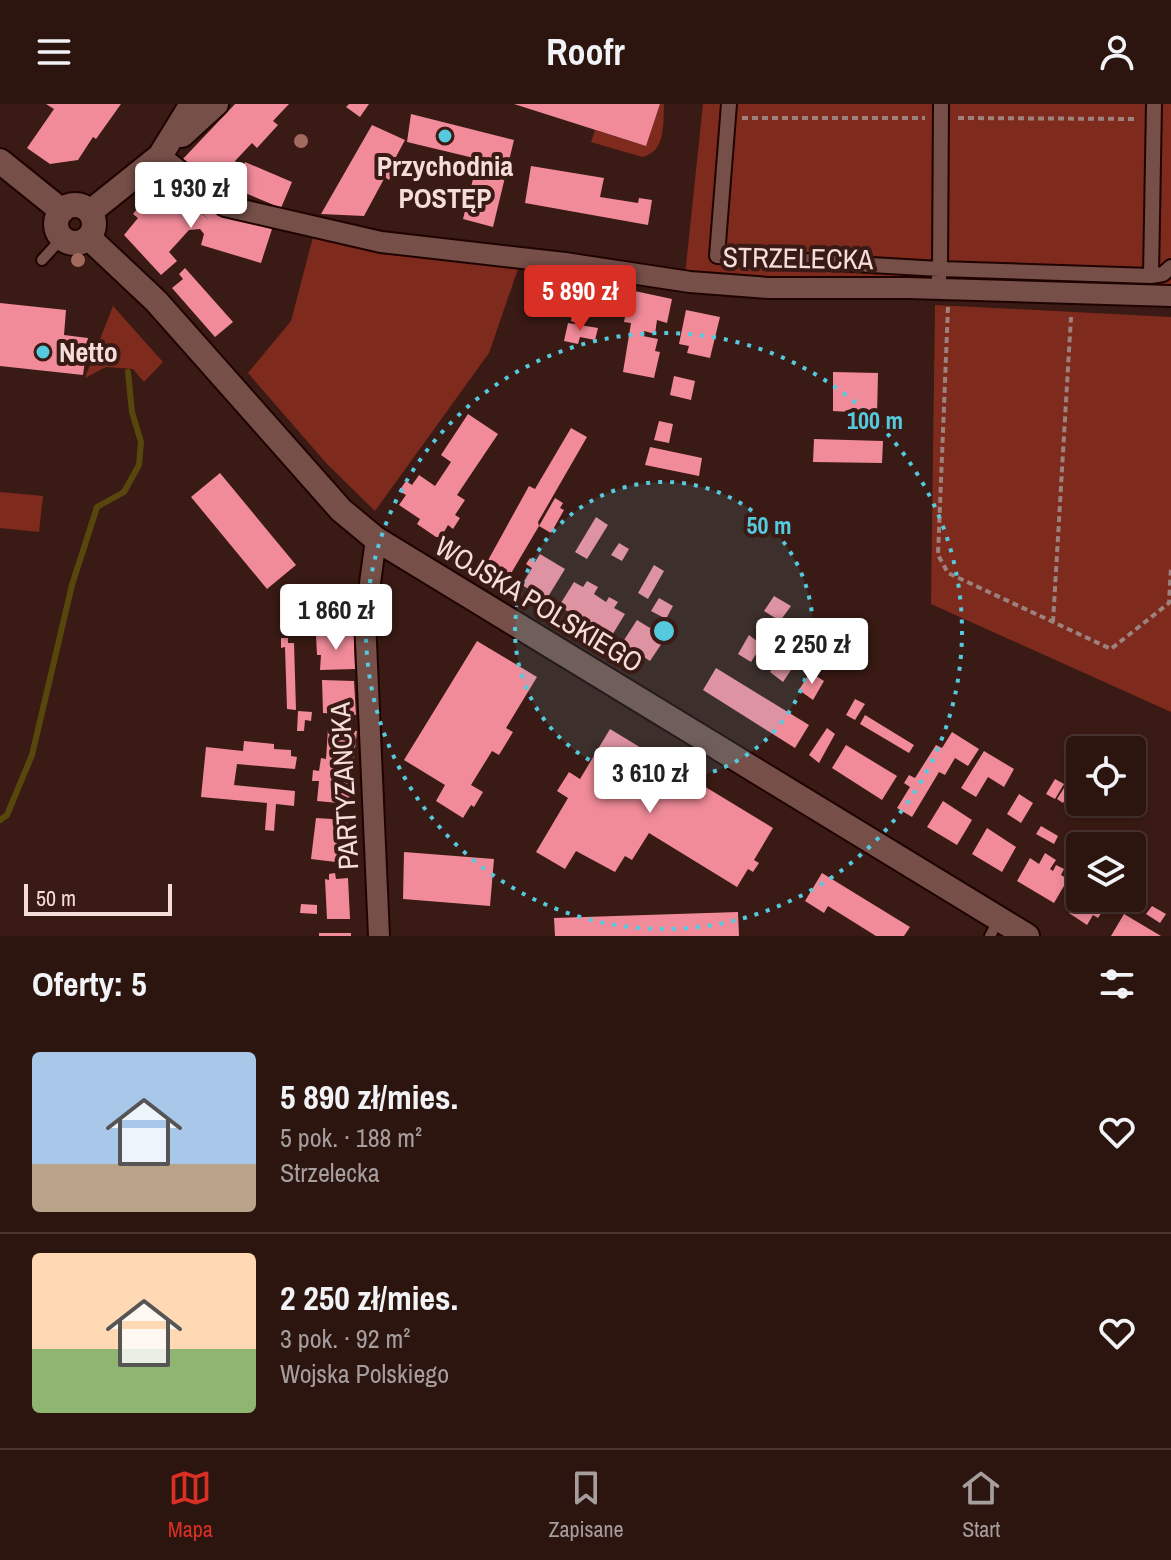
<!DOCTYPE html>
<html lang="pl">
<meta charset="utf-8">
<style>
:root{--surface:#2c140f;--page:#341d18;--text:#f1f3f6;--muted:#a69e9e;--line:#48332f;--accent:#d93025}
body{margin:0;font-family:"Archivo Narrow",sans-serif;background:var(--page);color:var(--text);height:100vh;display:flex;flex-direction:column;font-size:30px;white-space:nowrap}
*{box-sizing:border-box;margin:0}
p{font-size:26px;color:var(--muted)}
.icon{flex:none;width:44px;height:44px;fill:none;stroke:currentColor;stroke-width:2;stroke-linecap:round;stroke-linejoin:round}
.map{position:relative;height:832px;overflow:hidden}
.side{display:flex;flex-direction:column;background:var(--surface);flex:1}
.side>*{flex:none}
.buttons{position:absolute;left:1066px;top:632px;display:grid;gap:16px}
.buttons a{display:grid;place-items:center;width:80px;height:80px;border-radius:8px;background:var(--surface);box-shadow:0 4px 12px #0003,0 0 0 2px var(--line);font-size:40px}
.scale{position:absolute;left:24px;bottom:20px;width:148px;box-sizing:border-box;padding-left:8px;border:4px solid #f5deda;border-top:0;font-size:22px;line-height:28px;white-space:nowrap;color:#f5deda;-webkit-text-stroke:6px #3a1a14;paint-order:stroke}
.price{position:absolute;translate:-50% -68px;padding:0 18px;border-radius:8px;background:#fff;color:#222;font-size:26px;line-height:52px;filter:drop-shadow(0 2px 4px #0008)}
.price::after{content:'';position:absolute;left:50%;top:48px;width:24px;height:18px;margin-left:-12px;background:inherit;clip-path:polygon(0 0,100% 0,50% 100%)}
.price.current{background:var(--accent);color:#fff}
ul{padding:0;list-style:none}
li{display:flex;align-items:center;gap:24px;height:200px;padding:0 32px}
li+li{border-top:2px solid var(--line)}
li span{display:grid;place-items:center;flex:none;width:224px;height:160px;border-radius:8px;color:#555}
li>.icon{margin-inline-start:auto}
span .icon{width:96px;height:96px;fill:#fffc;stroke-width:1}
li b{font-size:34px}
h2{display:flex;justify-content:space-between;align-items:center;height:96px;padding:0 32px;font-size:34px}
header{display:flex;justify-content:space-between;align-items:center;height:104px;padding:0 32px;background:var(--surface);font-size:36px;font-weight:700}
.menu{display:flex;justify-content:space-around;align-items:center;height:112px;border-top:2px solid var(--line);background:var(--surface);font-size:22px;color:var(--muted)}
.menu a{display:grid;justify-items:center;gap:4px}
.menu .current{color:var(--accent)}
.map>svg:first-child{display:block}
.green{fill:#7e2b1d}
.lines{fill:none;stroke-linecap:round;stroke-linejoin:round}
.stream{stroke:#57470d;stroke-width:6}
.building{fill:#f18b99}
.service-casing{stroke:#1f0301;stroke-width:14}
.pedestrian-casing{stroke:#1f0301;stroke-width:18}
.minor-casing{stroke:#1f0301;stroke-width:24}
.tertiary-casing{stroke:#1f0301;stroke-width:28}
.path{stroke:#9d817d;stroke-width:4;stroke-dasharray:6 4;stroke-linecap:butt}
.service{stroke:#754f48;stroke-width:10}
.pedestrian{stroke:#754f48;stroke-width:14}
.minor{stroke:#754f48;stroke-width:20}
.tertiary{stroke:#754f48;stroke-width:24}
.tree{fill:#a26a5f}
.ring{fill:none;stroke:#55cadf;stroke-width:4;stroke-dasharray:4 8}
.poi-dot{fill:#55cadf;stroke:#3a1a14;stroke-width:3}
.labels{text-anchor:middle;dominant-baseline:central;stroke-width:8;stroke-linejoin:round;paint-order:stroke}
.poi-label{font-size:28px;font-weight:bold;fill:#f5deda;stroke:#3a1a14}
.street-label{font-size:28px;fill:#f5deda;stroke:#3a1a14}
.centre{fill:#55cadf;stroke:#3a1a14;stroke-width:4}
.ring-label{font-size:24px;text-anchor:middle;font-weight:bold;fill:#55cadf;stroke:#3a1a14;stroke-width:8;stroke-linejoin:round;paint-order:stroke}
</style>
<header><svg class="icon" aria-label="menu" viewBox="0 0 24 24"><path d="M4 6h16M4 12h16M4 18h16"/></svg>Roofr<svg class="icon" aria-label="person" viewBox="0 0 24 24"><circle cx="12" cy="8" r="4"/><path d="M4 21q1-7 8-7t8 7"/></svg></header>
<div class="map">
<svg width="1171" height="832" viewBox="0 0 1171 832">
<rect width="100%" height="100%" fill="#3a1a14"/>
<path class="green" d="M660,0h4c-1,20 2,48 -22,53l-51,-15 4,-12 51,16z
M703,0h468v185l-486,-14z
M313,133l69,17 137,12 -30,87 -114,158 -48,-47 -79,-91 43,-52z
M935,201l236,12v395l-240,-108z
M113,202l50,56 -19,20 -11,-13 -27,-2 -21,11z
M0,388l43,4 -4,36 -39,-4z"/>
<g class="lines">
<path class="stream" d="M0,716l7,-5 25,-60 40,-170 25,-78 27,-15 15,-27 2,-23 -9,-30 -4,-40"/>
</g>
<path class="building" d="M46,0h75l-25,35 -3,-2 -15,23 -28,4 -23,-16 27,-39z
M235,0h54l-16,17 5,4 -21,23 -5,-5 -17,18 7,7 3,-6 47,20 -11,26 -48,-20 -12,-12 -9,10 -31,-25z
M349,0h20l-9,13 -14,-10z
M514,0h146l-14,42z
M411,10l103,26 -21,87 -30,-8 15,-60 -71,-17z
M372,21l33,15 -16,30 4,2 -4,8 -4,-3 -21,39 -43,-2z
M531,62l73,12 -4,19 38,6 1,-5 13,2 -4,25 -123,-22z
M168,80l41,36 -14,-14 6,-7 12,13 59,17 -11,34 -60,-18 3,-11 -4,-5 -11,1 -20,22 8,9 -16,14 -37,-40 14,-17 -5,-4 16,-19 5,4z
M185,164l48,54 -18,15 -43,-49 11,-9 -4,-5z
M569,176l43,7 -5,24 -20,-3 -4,16 -12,-3 4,-15 -9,-2z
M630,186l42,9 -5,24 -10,-3 -2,14 -11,-3 -1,5 15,3 -3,12 5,1 -6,26 -31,-6 8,-49 -7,-1z
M0,199l66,7 -2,25 24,3 -5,37 -83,-9z
M686,206l34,7 -10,41 -23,-5 2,-7 -10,-2z
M568,219l30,5 -3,12 -15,-3 -2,7 -14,-3z
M833,268l45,1 -1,44h-11v-4l-33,-2z
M674,272l21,5 -4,19 -21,-5z
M468,310l30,20 -41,61 8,5 -10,15 5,3 -7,11 -5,-4 -7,12h-5l-19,-13 3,-5 -21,-14 7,-10 -7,-4 7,-10 6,4 7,-10 16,11 16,-24 -10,-7z
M659,317l14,3 -4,19 -15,-3z
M571,324l16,9 -49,85 1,4 16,-28 8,5 -3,5 4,2 -13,23 -12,-7 -36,61 -22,-14 48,-87 6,3z
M814,335l69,2 -1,22 -69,-1z
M650,343l52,11 -3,18 -54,-11z
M220,369l76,92 -29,24 -76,-92z
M596,413l12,8 -21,34 -12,-7z
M619,439l10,6 -7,12 -11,-6z
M540,450l25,15 -19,31 -24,-15 10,-17 -6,-4 4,-6 5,4z
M654,461l10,6 -16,28 -10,-6z
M587,477l11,6 -4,7 12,8 3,-5 9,5 -4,6 11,6 -14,23 -52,-31 15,-24 9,5z
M774,492l17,10 -11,15 -16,-10z
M659,494l14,8 -7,13 -15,-8z
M637,516l13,8 3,-5 6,4 -3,4 10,6 -16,24 -28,-18z
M316,531l38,1 1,33 -35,1 1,-15h-4z
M749,531l13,10 -11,17 -13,-8z
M281,534h7v5h6l2,67 -9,-1 -2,-62 -4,1z
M477,537l60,36 -31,51 7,4 -14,23 -7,-4 -21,34 12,7 -9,15 -3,-2 -8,13 -27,-17 9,-16 -41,-25z
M781,550l14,10 -12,18 -13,-10z
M716,564l93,57 -14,23 -92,-58z
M810,568l14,9 -11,19 -14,-10z
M322,576l32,1 2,34 -33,-2z
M855,595l10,5 -10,16 -9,-5z
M298,607l14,1 -1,9 -6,-1 -1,11h-7z
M865,611l49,30 -5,8 -49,-29z
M827,624l8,6 -16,29 -10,-8z
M328,625l29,2 -8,73 -32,-3 2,-20h-7l1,-11 6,1 2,-13 5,1z
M610,625l163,99 -19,32 5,3 -6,9 -5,-3 -11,18 -88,-54 -17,27 -7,-4 -10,16 -39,-21 -11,18 -29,-17 32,-54 -11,-7 12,-19 11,7z
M952,628l27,17 -11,17 -13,-8 -10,17 -6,-3 -27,45 -15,-9 13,-21 -6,-4 5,-8 6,3 21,-33 6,3z
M244,637l30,3v5l17,1v6l6,1 -2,12 -58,-5 -3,21 61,6 -1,15 -18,-2 -2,27 -9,-1 2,-27 -66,-6 5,-50 37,4z
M846,641l51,31 -15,24 -50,-32z
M984,647l30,18 -10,18 -16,-10 -12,20 -15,-9z
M1055,675l9,5 -9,15 -9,-5z
M1064,684l6,3 -7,12 -6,-4z
M1019,690l14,9 -12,20 -14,-9z
M943,697l29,19 -15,25 -30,-18z
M316,714l32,2 -4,43 -33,-4z
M1041,722l17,10 -4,8 -18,-10z
M987,724l29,19 -14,25 -30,-18z
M1072,743l8,4v11l-13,-8z
M404,748l90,7 -4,47 -87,-7z
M1045,749l11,7 -6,9 3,2 3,-6 8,4 -3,6 7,4 -14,24 -37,-22 13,-23 9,6z
M335,769l1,6 12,-1 2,41h-23l-2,-40 4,1v-6z
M822,769l88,54 -6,9h-28l-48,-30 -4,7 -19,-12z
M1079,794h15l7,5 -4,6 5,3 -4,6 -5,-3 -6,10 -18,-12z
M301,800l16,1v9l-17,-1z
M1152,802l14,8 -6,9 -14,-9z
M738,808l1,24h-184l-1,-18z
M1124,810l37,22h-50z
M319,829h32v3h-32z"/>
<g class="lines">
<defs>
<path id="service" d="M42,156l20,-22
M990,832l9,-17"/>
<path id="pedestrian" d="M729,0l-12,152 223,13 -1,9
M941,0l-1,165 211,7 12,-2 8,-7
M1151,172l3,-172"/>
<path id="minor" d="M160,52l65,50 156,36 184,21 125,19 79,6h139l263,8
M376,435l-11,81 14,316"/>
<path id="tertiary" d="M182,31l34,-31
M0,57l62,50
M56 120a19 19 0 1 1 38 0a19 19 0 1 1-38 0Z
M90,108l70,-56 32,-52
M89,134l67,63 185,209 35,29 651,397"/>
</defs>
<use href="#service" class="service-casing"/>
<use href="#pedestrian" class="pedestrian-casing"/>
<use href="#minor" class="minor-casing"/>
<use href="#tertiary" class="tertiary-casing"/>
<path class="path" d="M742,14h183
M958,14l179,1
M948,203l-10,248 10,18 163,76 58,-46 2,-36
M1053,518l18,-305"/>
<use href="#service" class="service"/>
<use href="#pedestrian" class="pedestrian"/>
<use href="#minor" class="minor"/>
<use href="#tertiary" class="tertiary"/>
</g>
<g class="tree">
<circle cx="301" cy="37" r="7"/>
<circle cx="78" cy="156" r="7"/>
</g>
<circle cx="664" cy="527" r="149" fill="#55cadf" fill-opacity=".12"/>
<g class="ring">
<circle cx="664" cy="527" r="149"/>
<circle cx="664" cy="527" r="298"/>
</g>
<g class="poi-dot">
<circle cx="445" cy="32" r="8"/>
<circle cx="43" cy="248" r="8"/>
</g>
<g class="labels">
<g class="poi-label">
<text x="445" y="62">Przychodnia<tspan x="445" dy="32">POSTĘP</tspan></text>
<text x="59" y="248" text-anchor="start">Netto</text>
</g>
<g class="street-label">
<text transform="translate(798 154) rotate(1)">STRZELECKA</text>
<text transform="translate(539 500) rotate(31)">WOJSKA POLSKIEGO</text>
<text transform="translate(344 682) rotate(-93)">PARTYZANCKA</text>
</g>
</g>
<circle cx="664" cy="527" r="12" class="centre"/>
<g class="ring-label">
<text x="875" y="325">100 m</text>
<text x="769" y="430">50 m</text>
</g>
</svg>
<div class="buttons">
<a><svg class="icon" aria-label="locate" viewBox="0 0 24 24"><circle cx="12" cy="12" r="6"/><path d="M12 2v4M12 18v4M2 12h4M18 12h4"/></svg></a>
<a><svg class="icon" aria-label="layers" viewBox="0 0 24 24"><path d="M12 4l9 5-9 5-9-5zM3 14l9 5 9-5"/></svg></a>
</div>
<div class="scale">50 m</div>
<b class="price" style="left:191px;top:126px">1 930 zł</b>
<b class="price current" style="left:580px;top:229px">5 890 zł</b>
<b class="price" style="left:336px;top:548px">1 860 zł</b>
<b class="price" style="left:812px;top:582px">2 250 zł</b>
<b class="price" style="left:650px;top:711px">3 610 zł</b>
</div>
<section class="side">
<h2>Oferty: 5<svg class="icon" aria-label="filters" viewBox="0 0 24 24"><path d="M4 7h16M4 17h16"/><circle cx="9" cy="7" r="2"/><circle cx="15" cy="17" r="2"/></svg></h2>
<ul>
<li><span style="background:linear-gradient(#a9c7e8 70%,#b9a48a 0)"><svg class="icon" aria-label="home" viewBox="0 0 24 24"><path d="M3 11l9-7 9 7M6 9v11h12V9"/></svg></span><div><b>5 890 zł/mies.</b><p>5 pok. · 188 m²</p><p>Strzelecka</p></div><svg class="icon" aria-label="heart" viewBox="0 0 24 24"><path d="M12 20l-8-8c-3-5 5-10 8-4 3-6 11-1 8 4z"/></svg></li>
<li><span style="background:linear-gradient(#ffd9b3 60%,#8fb573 0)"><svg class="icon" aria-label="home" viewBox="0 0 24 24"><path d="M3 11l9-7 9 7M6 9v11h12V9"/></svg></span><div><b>2 250 zł/mies.</b><p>3 pok. · 92 m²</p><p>Wojska Polskiego</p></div><svg class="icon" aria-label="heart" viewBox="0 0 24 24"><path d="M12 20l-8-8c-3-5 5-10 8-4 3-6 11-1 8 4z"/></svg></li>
</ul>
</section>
<nav class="menu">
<a class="current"><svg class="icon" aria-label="map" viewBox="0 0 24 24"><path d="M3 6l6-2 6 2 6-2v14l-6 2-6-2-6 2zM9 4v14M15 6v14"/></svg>Mapa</a>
<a><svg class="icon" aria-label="saved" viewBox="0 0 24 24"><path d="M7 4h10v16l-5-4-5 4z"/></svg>Zapisane</a>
<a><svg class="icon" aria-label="home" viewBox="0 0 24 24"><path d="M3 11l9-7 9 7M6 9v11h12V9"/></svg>Start</a>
</nav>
